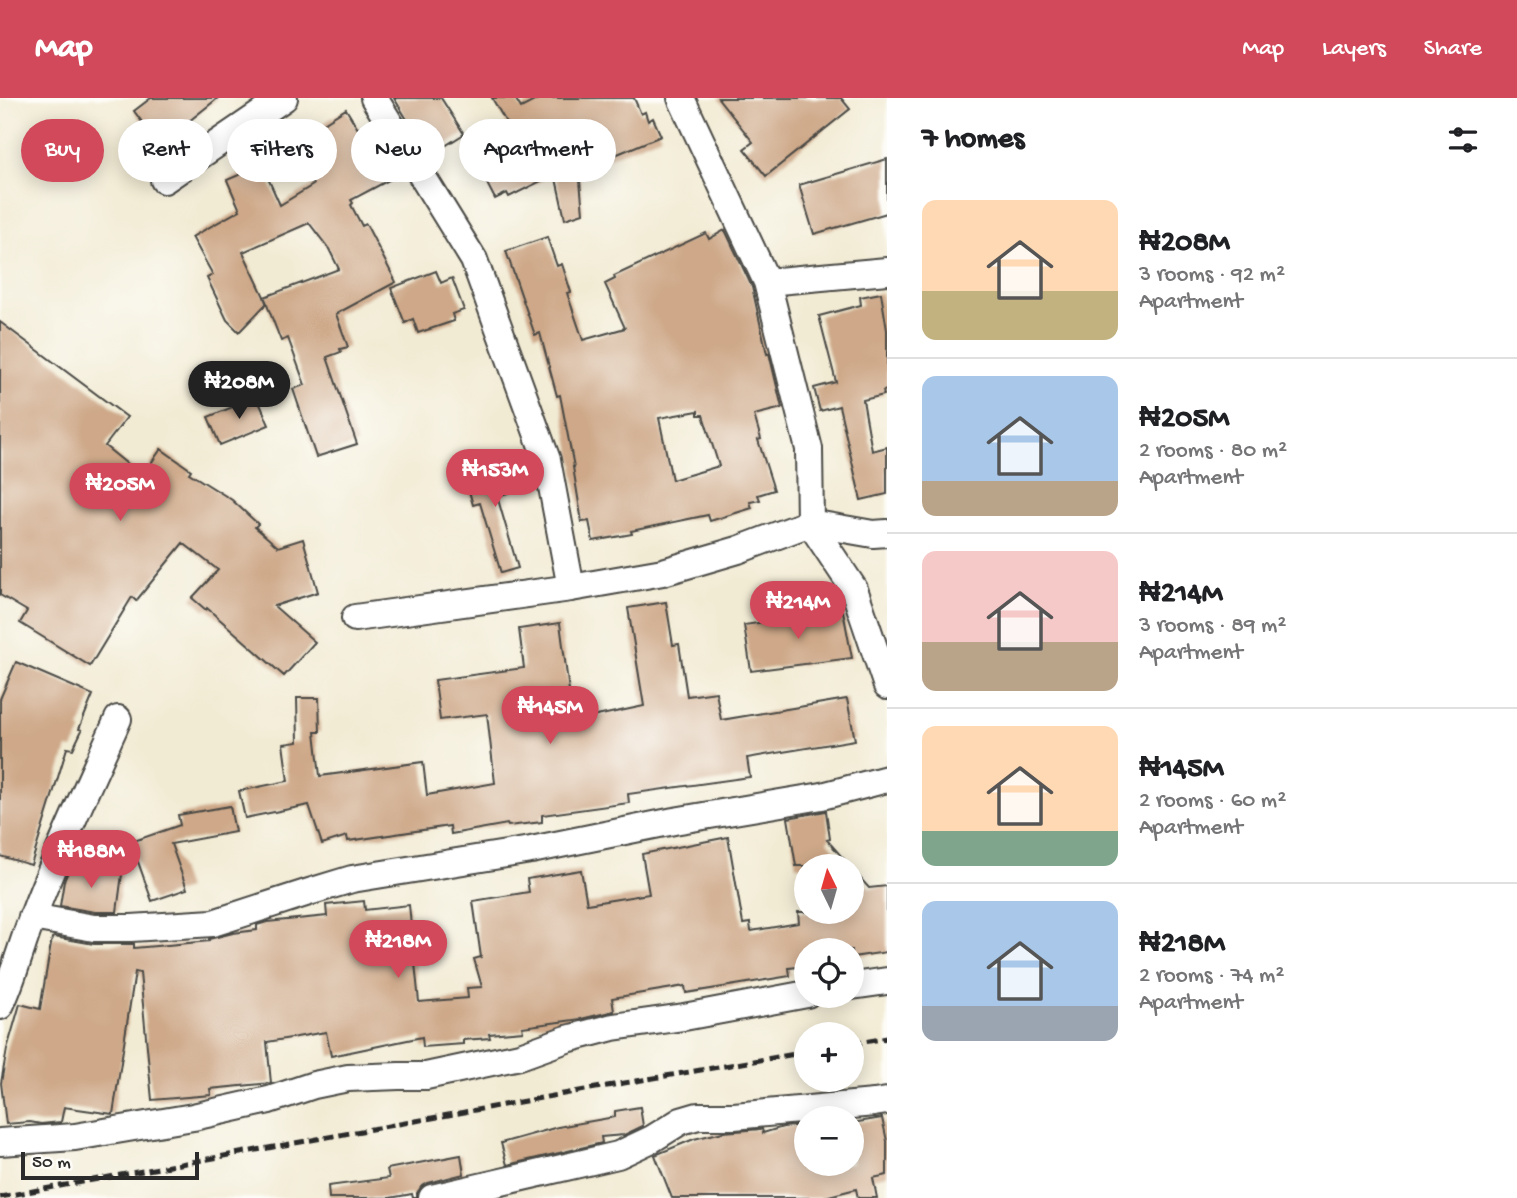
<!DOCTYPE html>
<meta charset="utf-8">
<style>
:root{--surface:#fff;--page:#f6f6f6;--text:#202124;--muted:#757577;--line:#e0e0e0;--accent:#d1495b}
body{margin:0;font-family:"Gochi Hand",sans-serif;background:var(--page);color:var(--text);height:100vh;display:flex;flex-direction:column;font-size:26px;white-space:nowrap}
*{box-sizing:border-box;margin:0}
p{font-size:23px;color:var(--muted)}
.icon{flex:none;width:38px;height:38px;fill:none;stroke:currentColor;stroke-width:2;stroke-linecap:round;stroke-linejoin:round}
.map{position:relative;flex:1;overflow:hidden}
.details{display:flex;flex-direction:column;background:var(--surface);width:630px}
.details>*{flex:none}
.top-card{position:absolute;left:21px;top:21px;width:665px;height:63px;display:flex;gap:14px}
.needle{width:46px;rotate:355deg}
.tools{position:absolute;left:794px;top:756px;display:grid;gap:14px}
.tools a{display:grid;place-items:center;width:70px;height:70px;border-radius:50%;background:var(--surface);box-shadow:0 4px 18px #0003;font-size:35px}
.scale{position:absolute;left:21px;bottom:18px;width:178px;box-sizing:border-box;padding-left:7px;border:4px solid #2b2b2b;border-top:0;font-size:19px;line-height:24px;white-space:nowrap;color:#2b2b2b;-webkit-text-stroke:5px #fdfcf7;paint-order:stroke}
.price{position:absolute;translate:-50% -60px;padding:0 16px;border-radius:24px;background:var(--accent);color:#fff;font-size:23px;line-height:46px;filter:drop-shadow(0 2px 4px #0008)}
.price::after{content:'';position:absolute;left:50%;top:42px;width:21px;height:16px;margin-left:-10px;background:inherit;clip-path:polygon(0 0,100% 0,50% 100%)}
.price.active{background:#222;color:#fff}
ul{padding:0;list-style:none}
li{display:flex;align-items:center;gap:21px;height:175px;padding:0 35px}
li+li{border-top:2px solid var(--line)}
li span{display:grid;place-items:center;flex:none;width:196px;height:140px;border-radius:14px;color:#555}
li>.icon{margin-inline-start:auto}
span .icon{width:84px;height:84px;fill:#fffc;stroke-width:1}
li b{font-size:30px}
h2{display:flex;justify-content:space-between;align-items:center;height:84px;padding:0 35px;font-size:30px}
.chip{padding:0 24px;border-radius:32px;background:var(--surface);box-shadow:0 4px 18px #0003;font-size:24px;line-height:63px}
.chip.active{background:var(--accent);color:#fff}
header{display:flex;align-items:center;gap:42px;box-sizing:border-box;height:98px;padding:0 35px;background:var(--accent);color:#fff}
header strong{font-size:33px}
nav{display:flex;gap:38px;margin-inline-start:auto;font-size:24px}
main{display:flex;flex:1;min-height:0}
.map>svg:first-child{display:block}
.building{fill:#cea888;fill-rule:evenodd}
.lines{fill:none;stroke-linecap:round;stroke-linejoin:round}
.street-casing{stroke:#494844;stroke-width:30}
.street{stroke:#fff;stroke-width:26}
.rail{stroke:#2b2b2b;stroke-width:5;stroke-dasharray:10 5;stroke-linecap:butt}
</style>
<header>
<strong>Map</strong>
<nav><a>Map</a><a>Layers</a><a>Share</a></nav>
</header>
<main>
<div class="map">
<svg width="887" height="1100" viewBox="0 0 887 1100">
<rect width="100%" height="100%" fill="#fdfcf7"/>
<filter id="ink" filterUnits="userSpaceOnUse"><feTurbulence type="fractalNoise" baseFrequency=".0143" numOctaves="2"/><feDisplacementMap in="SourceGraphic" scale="14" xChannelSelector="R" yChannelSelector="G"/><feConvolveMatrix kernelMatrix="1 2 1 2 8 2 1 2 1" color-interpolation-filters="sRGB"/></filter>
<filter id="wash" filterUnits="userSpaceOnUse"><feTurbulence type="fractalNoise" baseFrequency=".00686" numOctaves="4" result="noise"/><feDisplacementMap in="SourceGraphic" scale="28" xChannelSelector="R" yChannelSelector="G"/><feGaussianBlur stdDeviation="1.57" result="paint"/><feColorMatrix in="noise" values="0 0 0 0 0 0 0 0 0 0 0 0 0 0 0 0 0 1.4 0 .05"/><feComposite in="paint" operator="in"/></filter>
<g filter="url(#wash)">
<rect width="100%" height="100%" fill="#f2ebd4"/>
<g id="blocks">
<path class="building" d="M151,0h67l-59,47 -25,-34z
M394,0h47l23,36 -35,22z
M492,0h23l6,10 19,-10h94l7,16 4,-2 3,9 5,-3 8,18 -82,34 4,43 -18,6 -10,-45 -46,23 -2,-4 -12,6 -16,-31 21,-11 -11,-26 18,-7z
M718,0h123l9,11 -84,67 -22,-27 9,-7z
M346,11l12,20 3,-2 14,26 11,-5 16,25 -51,27 2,3 -2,2 11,21 4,-2 30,58 -60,32 12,33 -8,2 1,3 -14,5 30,87 -41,13 -23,-68 12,-4 -17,-47 -7,3 -17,-44 75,-28 -10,-20 -20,-26 -66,29 24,51 -28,29 -12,-12 -20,-42 6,-3 -21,-38 48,-27 -13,-30 35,-15 18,40 33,-20 -14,-24 5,-3 -5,-7 29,-18 -6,-9z
M887,61v54l-73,21 -15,-49z
M725,132l27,57 15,67 2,-1 13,55 -28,7 7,24 -3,1 16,50 -16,5 2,5 -10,2 2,6 -42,13 -2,-6 -77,16 1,3 -39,7 -4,-20 -7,1 -9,-55h1l-14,-72 -3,1 -17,-63 -5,2 -29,-84 41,-14 10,29 5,-2 9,28 -4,1 16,47 42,-12 -20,-44 10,-5 -1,-3 92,-43 3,6zM698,313v4h5l16,51 -47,14 -13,-62z
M436,173l5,12 11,-5 12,32 -12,4 2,7 -36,12 -5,-14 -8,4 -14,-35z
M881,195l6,37v60l-4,1 1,4 -21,5 9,51 15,-4v47l-26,6 -22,-94 -19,5 -6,-23 22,-6 -17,-66 42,-11 -1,-8z
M0,224l127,95 -22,29 37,30 19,-27 30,21 -2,3 43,27 26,24 -3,3 23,20 25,-8 15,53 -44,14 41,36 -31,34 -77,-68 -1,2 -14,-12 26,-28 -35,-27 -47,58 -4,-4 -42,69 -70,-43 7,-12 -27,-16z
M257,299l12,28 -49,20 -12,-28z
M505,363l9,30 -17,5 21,72 -17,5 -21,-70 -7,2 -6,-21 8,-2 -3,-12z
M666,504l7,43 6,-1 8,52 29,-4 5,28 126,-21 8,41 -108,18 3,19 -122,17 1,9 -87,12v7l-34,4 -1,-2 -56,10 -1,-8 -102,15 -1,-5 -25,8 -13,-39 -64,13 -6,-27 49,-10 -5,-37 15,-2 -1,-44h22l1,34h-5l5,44 103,-14 4,33 68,-12 -8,-69 -47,6 -5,-40 89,-12 -5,-39 41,-6 13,98 71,-15 -16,-98z
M843,513l9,47 -101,13 -7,-46z
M16,564l77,33 -14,34 3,1 -9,19 -6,-1 -36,117 -31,-9v-157z
M230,708l5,26 -64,12 16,45 -35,12 -21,-59 49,-17 -2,-10z
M826,713l4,28 -3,1 23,26h-54l-8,-48z
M728,739l15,87 7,-1 1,8 48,-8 -1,-11h54v-43l17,19 18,-2v66l-35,5v-7h-45v16l-18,2 1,8 -104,17 -1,-7 -73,12 2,13 -33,8 -59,8 1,4 -34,3 1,4 -27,2v4l-40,3 -1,-10 -91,19 -5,-24 -59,10 4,41 -61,6 1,6 -59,5 -12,-127 -5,-1 -22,142 -49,-7 -3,15 -20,2 -11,-2 -24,2 -5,-41 6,-34 13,-45 20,5 12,-71 2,-1 40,7h40v4l34,-3 41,-4v-2l24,-6 24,-3v-5l10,-3 60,-6 -1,-11 38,-4 1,9 44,-5 10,97 49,-4 -1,-10 15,-1 -8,-28 7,-2 -8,-56 56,-9 -2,-13 54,-9 6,34 62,-10 -7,-40z
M70,769l52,7 -5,38h-22l-35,-6 4,-25z
M640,1009l3,19 -19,9 -23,2 1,6 -95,22 -6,-22 57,-16 57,-10v-6z
M882,1020l5,23v34l-14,3 4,20h-19l-2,-9 -35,9h-149l-17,-43 39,-16 29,-7 39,-3 1,4 20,-6 24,-2v39h45v-41z
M461,1057l3,19 -36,9 -7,4 -4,6v5h-4l-1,-4 -22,4h-61l-1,-12 61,-8 -2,-9z"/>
</g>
</g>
<g filter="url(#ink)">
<use href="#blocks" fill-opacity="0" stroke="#494844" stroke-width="2"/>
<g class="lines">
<defs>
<path id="street" d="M374,0l100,162 73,200 24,128
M681,0l86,184 42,167 1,74 44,66 33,97
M164,82l120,-82
M767,184l120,-11
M355,520l216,-30 92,-16 75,-22 72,-27 63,11 14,-1
M32,819l62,11h37l82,-5 96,-31 43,-13 179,-29 143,-29 148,-25 65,-17
M852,888l35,-5
M0,908c14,-29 21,-60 33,-90 25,-67 56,-132 85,-197
M0,1044l75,-5 118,-20 76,-17 45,-15 34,-7 51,-2h27l94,-20 47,-17 46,-12 71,-10 123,-23
M432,1100l186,-43 34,-16 29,-18 17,-5h36l140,-13 13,-2"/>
</defs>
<use href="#street" class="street-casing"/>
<use href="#street" class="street"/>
<path class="rail" d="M852,946l35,-6
M0,1099l607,-111 200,-34"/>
</g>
</g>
</svg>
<div class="tools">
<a><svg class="needle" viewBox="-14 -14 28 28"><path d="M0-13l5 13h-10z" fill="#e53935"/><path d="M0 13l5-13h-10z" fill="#757577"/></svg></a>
<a><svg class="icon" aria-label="locate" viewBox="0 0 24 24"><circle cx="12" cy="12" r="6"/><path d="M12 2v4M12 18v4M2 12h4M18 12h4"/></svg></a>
<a>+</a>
<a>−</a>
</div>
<div class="scale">50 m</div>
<b class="price active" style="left:239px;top:323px">₦208M</b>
<b class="price" style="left:495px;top:411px">₦153M</b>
<b class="price" style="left:120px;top:425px">₦205M</b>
<b class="price" style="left:798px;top:543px">₦214M</b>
<b class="price" style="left:550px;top:648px">₦145M</b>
<b class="price" style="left:91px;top:792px">₦188M</b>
<b class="price" style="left:398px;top:882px">₦218M</b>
<div class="top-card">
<a class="chip active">Buy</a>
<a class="chip">Rent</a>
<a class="chip">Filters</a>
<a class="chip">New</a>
<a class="chip">Apartment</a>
</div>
</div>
<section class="details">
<h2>7 homes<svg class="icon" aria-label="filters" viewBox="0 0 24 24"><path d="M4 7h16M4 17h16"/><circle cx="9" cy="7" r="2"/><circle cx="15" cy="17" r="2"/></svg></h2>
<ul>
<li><span style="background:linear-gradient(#ffd9b3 65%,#c2b280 0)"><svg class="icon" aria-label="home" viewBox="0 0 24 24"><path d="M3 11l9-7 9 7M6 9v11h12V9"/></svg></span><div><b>₦208M</b><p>3 rooms · 92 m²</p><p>Apartment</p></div></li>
<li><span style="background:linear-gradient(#a9c7e8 75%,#b9a48a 0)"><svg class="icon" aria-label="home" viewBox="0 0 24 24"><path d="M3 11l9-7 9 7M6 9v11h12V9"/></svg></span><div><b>₦205M</b><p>2 rooms · 80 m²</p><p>Apartment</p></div></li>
<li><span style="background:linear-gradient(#f6c9c9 65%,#b9a48a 0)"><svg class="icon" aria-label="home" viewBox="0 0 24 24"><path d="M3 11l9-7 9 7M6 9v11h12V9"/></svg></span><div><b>₦214M</b><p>3 rooms · 89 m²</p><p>Apartment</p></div></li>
<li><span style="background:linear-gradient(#ffd9b3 75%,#7fa58c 0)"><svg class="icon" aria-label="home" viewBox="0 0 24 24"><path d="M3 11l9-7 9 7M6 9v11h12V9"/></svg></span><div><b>₦145M</b><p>2 rooms · 60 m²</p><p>Apartment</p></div></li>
<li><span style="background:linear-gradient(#a9c7e8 75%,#9aa5b1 0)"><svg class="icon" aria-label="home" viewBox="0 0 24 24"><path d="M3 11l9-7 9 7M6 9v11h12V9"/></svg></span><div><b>₦218M</b><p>2 rooms · 74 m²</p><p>Apartment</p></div></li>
</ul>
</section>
</main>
